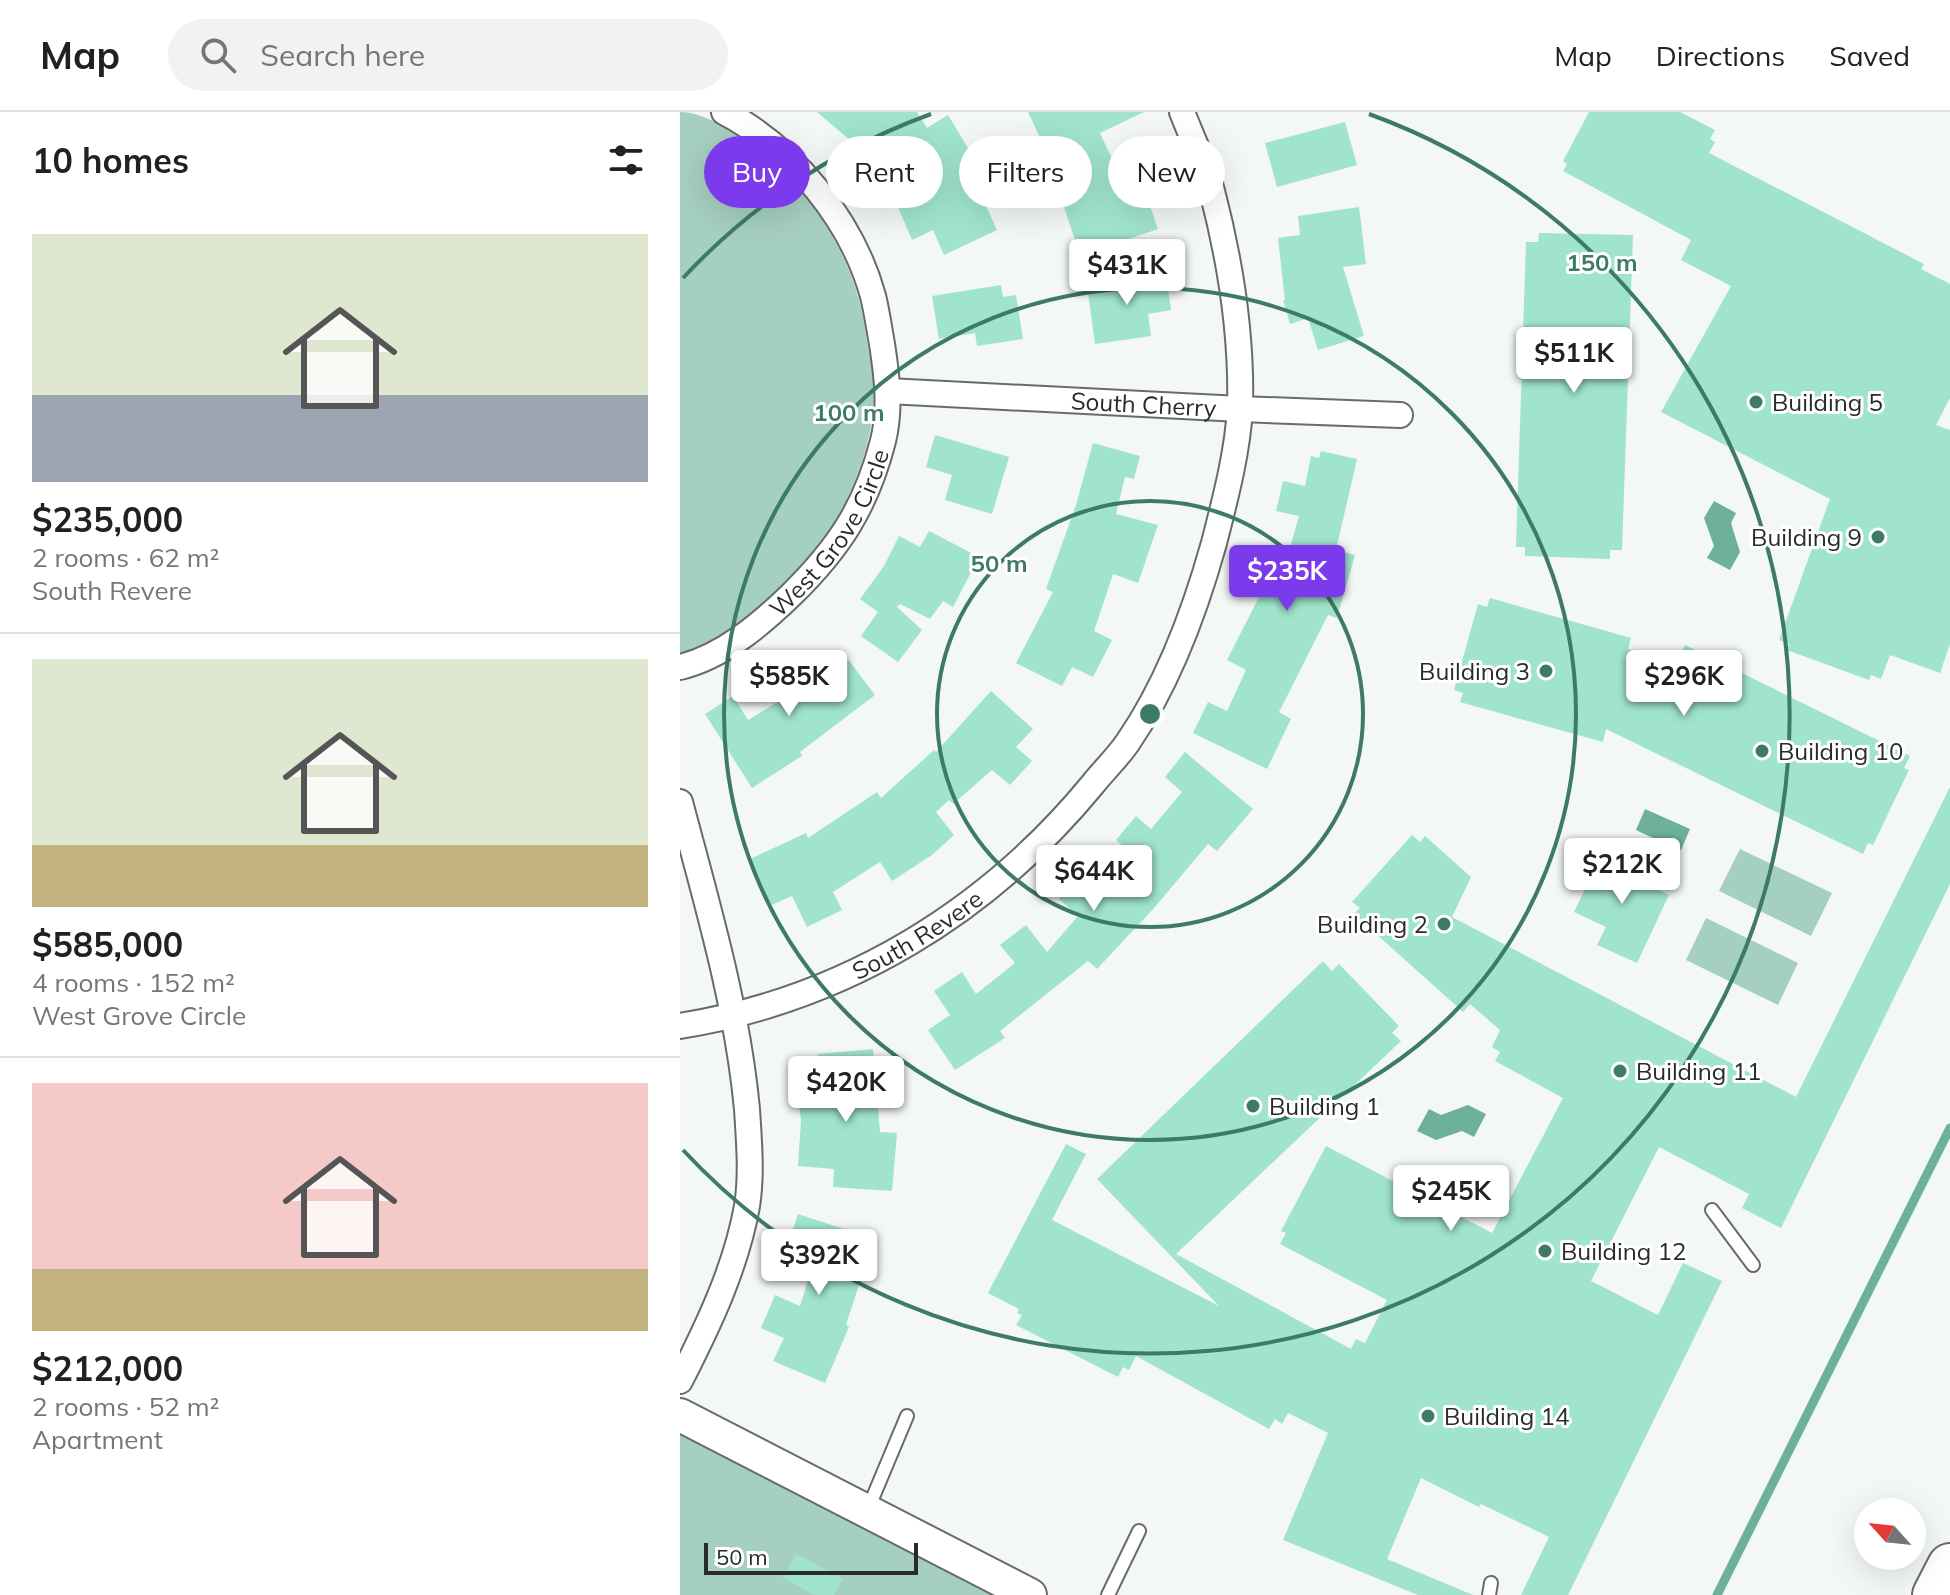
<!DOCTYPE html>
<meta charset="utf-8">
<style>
:root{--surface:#fff;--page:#f2f2f2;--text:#202124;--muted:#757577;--line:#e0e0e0;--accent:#7c3aed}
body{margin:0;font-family:Mulish,sans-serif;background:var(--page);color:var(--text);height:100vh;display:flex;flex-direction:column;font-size:30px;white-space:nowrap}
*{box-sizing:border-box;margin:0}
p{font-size:26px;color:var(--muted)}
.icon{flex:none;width:44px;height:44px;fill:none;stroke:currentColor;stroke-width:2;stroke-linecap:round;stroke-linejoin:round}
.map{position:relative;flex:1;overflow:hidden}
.panel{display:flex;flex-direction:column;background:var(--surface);width:680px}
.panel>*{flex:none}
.guide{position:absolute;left:24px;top:24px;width:760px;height:72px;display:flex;gap:16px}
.needle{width:52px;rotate:297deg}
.fabs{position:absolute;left:1174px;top:1386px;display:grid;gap:16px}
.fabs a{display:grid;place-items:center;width:72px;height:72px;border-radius:50%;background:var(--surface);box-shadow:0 8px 32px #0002;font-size:40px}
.scale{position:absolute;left:24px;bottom:20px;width:214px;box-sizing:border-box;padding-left:8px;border:4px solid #292b2a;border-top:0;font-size:22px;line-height:28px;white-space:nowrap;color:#292b2a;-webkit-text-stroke:6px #fff;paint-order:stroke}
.price{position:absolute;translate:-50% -68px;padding:0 18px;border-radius:8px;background:#fff;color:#222;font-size:26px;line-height:52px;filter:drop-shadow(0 2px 4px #0008)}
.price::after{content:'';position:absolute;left:50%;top:48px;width:24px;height:18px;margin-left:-12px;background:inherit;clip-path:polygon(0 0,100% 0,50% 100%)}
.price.on{background:var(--accent);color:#fff}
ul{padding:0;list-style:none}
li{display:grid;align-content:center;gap:16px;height:424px;padding:0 32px}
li+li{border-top:2px solid var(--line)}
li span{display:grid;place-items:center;height:248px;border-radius:0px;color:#555}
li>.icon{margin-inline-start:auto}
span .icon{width:144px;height:144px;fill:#fffc;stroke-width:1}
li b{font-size:34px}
h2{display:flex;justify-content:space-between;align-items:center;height:96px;padding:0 32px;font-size:34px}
.pill{padding:0 28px;border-radius:36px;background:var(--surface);box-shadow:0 8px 32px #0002;font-size:28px;line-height:72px}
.pill.on{background:var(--accent);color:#fff}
header{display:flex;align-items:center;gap:48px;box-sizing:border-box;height:112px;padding:0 40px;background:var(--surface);border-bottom:2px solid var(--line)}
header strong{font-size:38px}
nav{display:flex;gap:44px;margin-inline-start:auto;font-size:28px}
.search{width:560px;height:72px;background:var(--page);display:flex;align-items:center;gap:20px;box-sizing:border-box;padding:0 28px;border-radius:44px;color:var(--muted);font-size:30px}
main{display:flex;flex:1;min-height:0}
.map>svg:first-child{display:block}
.green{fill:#a5cfbf}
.water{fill:#6eb19a}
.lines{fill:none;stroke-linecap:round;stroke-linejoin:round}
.stream{stroke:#6eb19a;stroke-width:9}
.building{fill:#a0e4cc}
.service-casing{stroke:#686b6a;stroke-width:16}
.minor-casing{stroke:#686b6a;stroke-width:28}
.tertiary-casing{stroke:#686b6a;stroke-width:36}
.motorway-casing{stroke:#686b6a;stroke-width:48}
.service{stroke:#fff;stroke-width:12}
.minor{stroke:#fff;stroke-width:24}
.tertiary{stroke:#fff;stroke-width:32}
.motorway{stroke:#fff;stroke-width:44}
.ring{fill:none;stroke:#3e7b67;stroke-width:4}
.poi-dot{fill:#3e7b67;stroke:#fff;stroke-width:3}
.labels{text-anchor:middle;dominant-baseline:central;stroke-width:6;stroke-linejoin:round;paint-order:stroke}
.poi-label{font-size:24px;fill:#292b2a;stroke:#fff;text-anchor:start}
.street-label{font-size:24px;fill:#292b2a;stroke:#fff}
.centre{fill:#3e7b67;stroke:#fff;stroke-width:4}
.ring-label{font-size:24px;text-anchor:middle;font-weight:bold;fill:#3e7b67;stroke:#fff;stroke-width:6;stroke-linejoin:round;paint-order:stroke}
</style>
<header>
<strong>Map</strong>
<div class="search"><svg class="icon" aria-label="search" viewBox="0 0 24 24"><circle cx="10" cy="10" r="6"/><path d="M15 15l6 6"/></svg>Search here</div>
<nav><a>Map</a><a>Directions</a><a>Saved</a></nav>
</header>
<main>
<section class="panel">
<h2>10 homes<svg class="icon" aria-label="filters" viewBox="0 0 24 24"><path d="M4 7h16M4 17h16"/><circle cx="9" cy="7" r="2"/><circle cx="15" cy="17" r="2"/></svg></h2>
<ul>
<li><span style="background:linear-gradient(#dfe7d0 65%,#9aa5b1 0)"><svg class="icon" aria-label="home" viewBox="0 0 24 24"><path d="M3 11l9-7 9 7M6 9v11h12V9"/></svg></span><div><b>$235,000</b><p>2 rooms · 62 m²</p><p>South Revere</p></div></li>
<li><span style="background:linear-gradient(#dfe7d0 75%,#c2b280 0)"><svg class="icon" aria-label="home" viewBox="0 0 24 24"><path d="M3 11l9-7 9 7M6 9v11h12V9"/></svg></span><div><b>$585,000</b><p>4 rooms · 152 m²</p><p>West Grove Circle</p></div></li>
<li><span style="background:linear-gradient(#f6c9c9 75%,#c2b280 0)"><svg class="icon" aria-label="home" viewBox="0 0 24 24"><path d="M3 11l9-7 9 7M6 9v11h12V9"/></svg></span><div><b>$212,000</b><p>2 rooms · 52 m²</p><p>Apartment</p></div></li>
</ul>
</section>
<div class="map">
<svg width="1270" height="1483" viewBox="0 0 1270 1483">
<rect width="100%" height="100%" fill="#f3f7f5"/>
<path class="green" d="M0,0c28,0 63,26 85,44 43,34 80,91 94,144 4,14 6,28 8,42 3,16 7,33 7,48 1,43 -16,89 -36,127 -13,26 -37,49 -58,70 -27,26 -63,56 -100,66z
M1060,737l92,44 -21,43 -92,-45z
M1026,806l92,45 -20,42 -92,-45z
M0,1303l350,180h-350z"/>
<path class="water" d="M1034,389l22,12 -5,10 9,29 -10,18 -23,-12 7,-12 -10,-28z
M965,697l45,20 -9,21 -10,3 -3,-8 -32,-15z
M788,993l18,9 -12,23 -12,-6 -26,9 -19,-9 12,-22 12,6z"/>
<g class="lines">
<path class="stream" d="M1037,1483l233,-467"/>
</g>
<path class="building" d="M137,0h100l10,16 21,-13 23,38 -7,4 33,73 -53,25 -11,-25 -21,10 -17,-40 -3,2 -34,-55z
M348,0h116l-44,21 25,53 16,-6 17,49 -78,26 -16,-48 7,-3z
M909,0h91l35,18 -5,9 5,3 -6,11 215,111 -3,5 29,15v114l-14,27 14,5v214l-10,29 -50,-18 -9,24 -10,-4 -2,5 -82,-30 2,-6 -10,-4 51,-141 -169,-87 70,-126 -50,-26 10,-20 -128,-69 4,-7 -4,-3z
M665,10l12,43 -80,22 -12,-44z
M679,95l7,57 -23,3 21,69 -46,14 -10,-32 -18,6 -7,-24h2l-7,-62 22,-3 -2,-19z
M859,121l94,2 -11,315h-12v9l-85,-3v-9h-9l10,-305h12z
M486,162l5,36 -23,4 3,22 -56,8 -8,-59z
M321,173l2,12 13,-2 7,44 -46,7 -2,-13 -36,6 -7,-43z
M255,323l74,22 -17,57 -47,-14 7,-25 -26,-8z
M413,331l47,13 -6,23 -9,-2 -9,37 42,11 -20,58 -25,-9 -19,57 18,9 -19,37 -21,-10 -10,19 -46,-23 37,-71 -7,-3 30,-84z
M641,339l36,8 -21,91 19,5 -18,63 -9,-3 -49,97 12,7 -24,50 -74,-36 15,-31 19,9 19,-41 -19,-10 32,-63 -5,-2 12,-42 21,5 12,-42 -23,-5 7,-30 22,5 6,-30 8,2z
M249,419l50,26 -26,50 -10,-6 -13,18 -30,-15 -3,3 25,23 -24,32 -37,-26 17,-24 -18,-13 24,-33 15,-30 21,11z
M810,486l141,40 -3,11 39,11 5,-10 9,5 4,-10 225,111 -6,12 5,2 -36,75 -5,-2 -5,11 -257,-125 -3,13 -143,-40 3,-9 -9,-3 24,-86 9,3z
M121,544l18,23 28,-21 28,37 -75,57 2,4 -50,32 -47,-74 28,-18 15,24 41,-25 -14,-19z
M311,579l42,38 -17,18 16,14 -22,24 -18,-15 -39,34 -4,-4 -13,12 18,23 -22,20 -40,26 -12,-19 -47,30 9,18 -35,17 -15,-31 -23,10 -21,-46 58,-27 2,5 69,-46 4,6 53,-48 2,2z
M505,640l68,57 -36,42 -9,-7 -54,64 -57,61 -9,-8 -88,70 5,7 -50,32 -27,-40 22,-15 -16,-24 28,-19 14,22 39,-31 -15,-18 26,-20 21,27 31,-36 -19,-17 23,-26 18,17 31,-37 -15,-13 20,-24 15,13 31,-37 -17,-15z
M1270,675v97l-169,344 -39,-20 7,-14 -90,-47 -68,134 67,34 25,-52 39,18 -154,314h-47l28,-58 -68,-33 -2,3 -58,-29 -34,81 86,36h-55l-135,-55 45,-107 -40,-20 -6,11 -7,-5 -6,10 -133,-73 -7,14 -6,-3 -5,10 -102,-52 6,-10 -5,-2 2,-4 -31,-16 78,-149 20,10 -34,66 167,86 -122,-127 226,-218 9,10 7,-7 60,62 -7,7 9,8 -225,213 175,95 5,-10 9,4 22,-43 -107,-56 6,-11 -5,-2 45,-85 166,87 71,-135 -68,-37 5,-9 -8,-5 8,-17 -30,-26 -7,8 -109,-98 6,-6 -8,-6 60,-67 8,7 5,-6 46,41 -19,40 344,180z
M922,741l53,25 -4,8 18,9 -32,68 -40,-18 9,-18 -32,-15z
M193,937l7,83 17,1 -5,58 -59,-4 1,-18 -36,-3 3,-45 -4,-37 24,-2 -3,-28z
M118,1102l76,25 -28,86 3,2 -24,56 -52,-22 11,-23 -23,-10 14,-33 25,11 14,-45 -28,-9z
M116,1442l47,25 -9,16h-19l-32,-17z"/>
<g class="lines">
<defs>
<path id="service" d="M1032,1098l41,55
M188,1397l39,-93
M428,1483l31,-64
M809,1483l2,-12"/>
<g id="minor">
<path id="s1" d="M208,279l352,18 160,6"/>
<path id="s2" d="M0,555c42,-10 80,-42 111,-72 48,-47 75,-88 92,-154 8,-32 4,-65 -1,-97 -3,-16 -5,-32 -9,-48 -21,-76 -80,-148 -149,-184"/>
<path d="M0,690c27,102 57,202 67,307 2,32 5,66 0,97 -11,62 -39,120 -67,175"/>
<path id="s3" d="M0,914c165,-27 307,-113 413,-242 11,-14 25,-27 35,-42 40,-58 67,-131 86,-199 11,-43 24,-92 26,-136 2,-72 -10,-147 -28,-216 -7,-27 -20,-53 -30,-79"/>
</g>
<path id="tertiary" d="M0,1303l350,180"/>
<path id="motorway" d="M1255,1483l15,-29"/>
</defs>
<use href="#service" class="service-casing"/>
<use href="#minor" class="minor-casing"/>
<use href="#tertiary" class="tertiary-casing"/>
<use href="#motorway" class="motorway-casing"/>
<use href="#service" class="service"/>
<use href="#minor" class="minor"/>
<use href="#tertiary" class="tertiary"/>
<use href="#motorway" class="motorway"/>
</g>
<g class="ring">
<circle cx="470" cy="602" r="213"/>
<circle cx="470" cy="602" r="426"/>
<path d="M3 166A639 639 0 0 1 251 2M689 2A639 639 0 1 1 3 1038"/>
</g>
<g class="poi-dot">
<circle cx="1076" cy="290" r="8"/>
<circle cx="1198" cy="425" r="8"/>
<circle cx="866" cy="559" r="8"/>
<circle cx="1082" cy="639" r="8"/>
<circle cx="764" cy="812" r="8"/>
<circle cx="940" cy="959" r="8"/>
<circle cx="573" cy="994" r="8"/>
<circle cx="865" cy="1139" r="8"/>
<circle cx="748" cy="1304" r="8"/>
</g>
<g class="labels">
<g class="poi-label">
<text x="1092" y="290">Building 5</text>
<text x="1182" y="425" text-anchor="end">Building 9</text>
<text x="850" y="559" text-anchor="end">Building 3</text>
<text x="1098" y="639">Building 10</text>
<text x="748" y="812" text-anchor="end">Building 2</text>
<text x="956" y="959">Building 11</text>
<text x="589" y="994">Building 1</text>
<text x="881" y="1139">Building 12</text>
<text x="764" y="1304">Building 14</text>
</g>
<g class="street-label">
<text stroke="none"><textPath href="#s1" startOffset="256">South Cherry</textPath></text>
<text stroke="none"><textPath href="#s2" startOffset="208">West Grove Circle</textPath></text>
<text stroke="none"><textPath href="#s3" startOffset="256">South Revere</textPath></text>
</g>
</g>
<circle cx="470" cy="602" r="12" class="centre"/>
<g class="ring-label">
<text x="922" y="159">150 m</text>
<text x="169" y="309">100 m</text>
<text x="319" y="460">50 m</text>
</g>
</svg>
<div class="fabs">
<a><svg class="needle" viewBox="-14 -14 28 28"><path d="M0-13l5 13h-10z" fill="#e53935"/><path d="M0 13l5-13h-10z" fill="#757577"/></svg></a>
</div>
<div class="scale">50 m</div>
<b class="price" style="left:447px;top:195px">$431K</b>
<b class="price" style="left:894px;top:283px">$511K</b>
<b class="price on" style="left:607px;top:501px">$235K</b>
<b class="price" style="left:109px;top:606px">$585K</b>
<b class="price" style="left:1004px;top:606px">$296K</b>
<b class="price" style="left:942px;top:794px">$212K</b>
<b class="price" style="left:414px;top:801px">$644K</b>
<b class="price" style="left:166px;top:1012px">$420K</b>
<b class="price" style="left:771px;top:1121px">$245K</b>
<b class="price" style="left:139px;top:1185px">$392K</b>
<div class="guide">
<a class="pill on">Buy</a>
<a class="pill">Rent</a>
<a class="pill">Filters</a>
<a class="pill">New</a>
</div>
</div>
</main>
